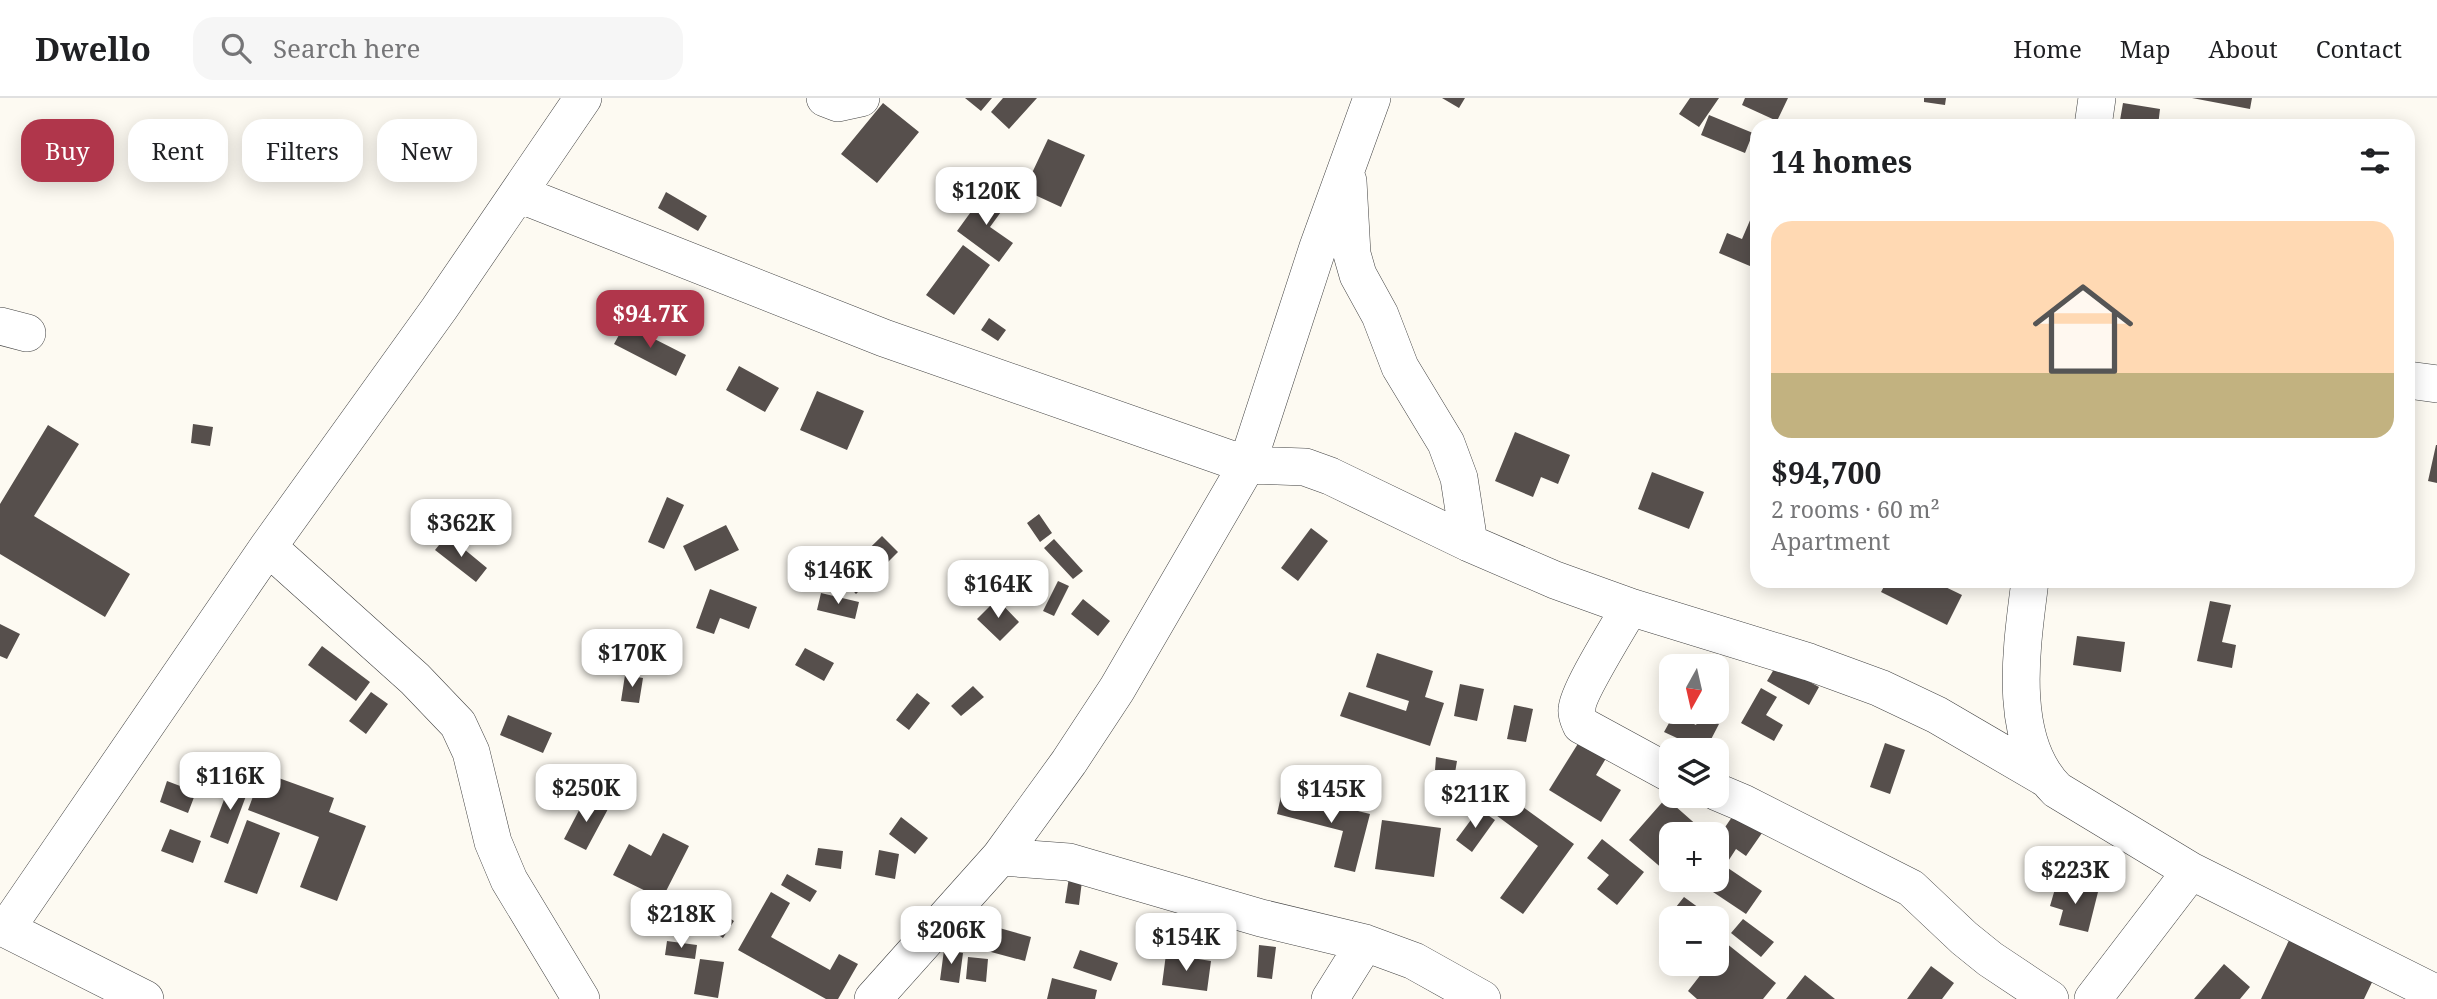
<!DOCTYPE html>
<meta charset="utf-8">
<style>
:root{--surface:#fff;--page:#f6f6f6;--text:#202124;--muted:#757577;--line:#e0e0e0;--accent:#b0364b}
body{margin:0;font-family:"Noto Serif",serif;background:var(--page);color:var(--text);height:100vh;display:flex;flex-direction:column;font-size:26px;white-space:nowrap}
*{box-sizing:border-box;margin:0}
p{font-size:23px;color:var(--muted)}
.icon{flex:none;width:38px;height:38px;fill:none;stroke:currentColor;stroke-width:2;stroke-linecap:round;stroke-linejoin:round}
.map{position:relative;flex:1;overflow:hidden}
.panel{position:absolute;left:1750px;top:21px;width:665px;height:469px;display:flex;flex-direction:column;background:var(--surface);border-radius:21px;box-shadow:0 4px 18px #0003}
.panel>*{flex:none}
.guide{position:absolute;left:21px;top:21px;width:665px;height:63px;display:flex;gap:14px}
.needle{width:46px;rotate:188deg}
.buttons{position:absolute;left:1659px;top:556px;display:grid;gap:14px}
.buttons a{display:grid;place-items:center;width:70px;height:70px;border-radius:14px;background:var(--surface);box-shadow:0 4px 18px #0003;font-size:35px}
.price{position:absolute;translate:-50% -60px;padding:0 16px;border-radius:14px;background:#fff;color:#222;font-size:23px;line-height:46px;filter:drop-shadow(0 2px 4px #0008)}
.price::after{content:'';position:absolute;left:50%;top:42px;width:21px;height:16px;margin-left:-10px;background:inherit;clip-path:polygon(0 0,100% 0,50% 100%)}
.price.active{background:var(--accent);color:#fff}
ul{padding:0;list-style:none}
li{display:grid;align-content:center;gap:14px;height:371px;padding:0 21px}
li span{display:grid;place-items:center;height:217px;border-radius:21px;color:#555}
li>.icon{margin-inline-start:auto}
span .icon{width:126px;height:126px;fill:#fffc;stroke-width:1}
li b{font-size:30px}
h2{display:flex;justify-content:space-between;align-items:center;height:84px;padding:0 21px;font-size:30px}
.pill{padding:0 24px;border-radius:21px;background:var(--surface);box-shadow:0 4px 18px #0003;font-size:24px;line-height:63px}
.pill.active{background:var(--accent);color:#fff}
header{display:flex;align-items:center;gap:42px;box-sizing:border-box;height:98px;padding:0 35px;background:var(--surface);border-bottom:2px solid var(--line)}
header strong{font-size:33px}
nav{display:flex;gap:38px;margin-inline-start:auto;font-size:24px}
.search{width:490px;height:63px;background:var(--page);display:flex;align-items:center;gap:18px;box-sizing:border-box;padding:0 24px;border-radius:21px;color:var(--muted);font-size:26px}
.map>svg:first-child{display:block}
.building{fill:#564f4c}
.lines{fill:none;stroke-linecap:round;stroke-linejoin:round}
.minor-casing{stroke:#424242;stroke-width:38}
.minor{stroke:#fff;stroke-width:37}
</style>
<header>
<strong>Dwello</strong>
<div class="search"><svg class="icon" aria-label="search" viewBox="0 0 24 24"><circle cx="10" cy="10" r="6"/><path d="M15 15l6 6"/></svg>Search here</div>
<nav><a>Home</a><a>Map</a><a>About</a><a>Contact</a></nav>
</header>
<div class="map">
<svg width="2437" height="901" viewBox="0 0 2437 901">
<rect width="100%" height="100%" fill="#fdfaf2"/>
<path class="building" d="M965,0h27l-11,13z
M1003,0h34l-28,31 -18,-17z
M1442,0h23l-6,10z
M1690,0h29l-20,29 -20,-13z
M1745,0h43l-11,23 -35,-16z
M1924,0h22l-1,7 -21,-3z
M2192,0h60l-2,11z
M883,5l36,29 -42,51 -36,-29z
M2123,5l37,6 -2,17h-39z
M1709,17l44,18 -8,20 -44,-18z
M1048,41l37,16 -24,52 -37,-17z
M2408,92l6,2 -6,15z
M986,93l20,14 -16,22 23,16 -14,19 -42,-31z
M666,94l41,24 -9,15 -40,-23z
M1757,106v65l-38,-16 8,-20 15,6z
M963,147l27,20 -36,50 -28,-20z
M989,220l17,12 -8,11 -17,-11z
M625,226l61,31 -10,21 -62,-32z
M739,268l40,22 -14,24 -39,-22z
M817,293l47,20 -17,39 -47,-20z
M193,326l20,3 -3,19 -19,-3z
M48,327l31,19 -45,72 96,58 -25,43 -105,-63v-50z
M1515,334l55,23 -12,29 -17,-7 -8,20 -38,-16z
M2436,347h1v38l-9,-2z
M1652,374l52,20 -15,37 -51,-20z
M667,399l17,8 -20,44 -16,-7z
M1039,416l13,19 -12,9 -13,-19z
M726,427l13,25 -44,21 -12,-25z
M1311,430l17,13 -30,40 -17,-13z
M447,437l40,33 -11,14 -41,-32z
M882,438l16,16 -42,42 -16,-17z
M1054,441l29,32 -10,8 -29,-31z
M1058,483l11,5 -15,30 -11,-5z
M1887,483h46l29,14 -15,30 -66,-33z
M710,491l47,18 -8,22 -29,-11 -6,16 -18,-6z
M821,495l38,9 -4,17 -38,-9z
M997,501l22,23 -19,19 -23,-22z
M1083,501l27,22 -12,15 -27,-22z
M2210,503l21,4 -9,37 14,3 -4,23 -35,-7z
M0,526l20,10 -13,25 -7,-3z
M2077,538l48,6 -4,30 -48,-7z
M322,548l48,36 -14,19 -48,-36z
M805,550l29,15 -10,18 -29,-16z
M1377,555l56,18 -8,26 19,6 -14,43 -90,-30 9,-24 57,19 3,-10 -43,-14z
M1777,566l42,23 -10,18 -42,-24z
M625,577l18,3 -4,25 -18,-2z
M1460,586l24,5 -7,32 -23,-5z
M973,588l11,11 -23,19 -10,-10z
M1761,590l16,9 -11,18 17,10 -9,16 -33,-18z
M371,594l17,12 -22,30 -17,-13z
M917,595l13,10 -21,27 -13,-10z
M1514,607l19,4 -7,33 -19,-3z
M1674,616l22,11 5,-10 18,9 -14,27 -41,-19z
M508,617l44,18 -9,20 -43,-18z
M1584,636l27,16 -15,25 25,15 -20,32 -52,-32z
M1885,645l20,7 -15,44 -20,-7z
M1436,659l21,4 -2,12 -20,-3z
M262,674l72,26 -5,14 37,14 -29,75 -37,-14 19,-50 -71,-27z
M1347,678l23,4 -4,19 -22,-3z
M167,683l29,11 -8,21 -28,-11z
M231,683l18,7 -21,56 -18,-7z
M1498,691l76,55 -51,70 -23,-16 38,-52 -53,-39z
M1282,694l88,22 -15,58 -21,-5 9,-36 -66,-17z
M586,699l22,12 -22,41 -22,-11z
M1666,700l42,37h-37v41l-42,-36z
M1479,711l16,11 -23,32 -16,-12z
M1734,716l28,19 -16,23 -10,-7 -11,17 37,25 -16,23 -51,-34h22v-41z
M901,719l27,21 -13,16 -26,-20z
M247,722l33,13 -23,61 -33,-12z
M1382,722l59,8 -7,49 -59,-8z
M170,731l31,12 -8,22 -32,-12z
M663,735l26,13 -27,53 -49,-24 16,-31 22,12z
M1602,741l42,33 -27,33 -20,-16 12,-14 -22,-17z
M818,750l25,3 -2,18 -26,-4z
M879,752l20,4 -4,25 -20,-4z
M1070,773l13,2 -4,32 -14,-2z
M787,776l30,17 -7,11 -29,-17z
M2057,784l41,10 -10,40 -29,-7 4,-15 -13,-4z
M771,794l19,11 -19,34 59,33 9,-16 19,10 -20,35h-12l-88,-49z
M1684,799l26,19 -2,3h-27l-9,-7z
M708,806l26,17 -11,17 -26,-17z
M1743,821l31,23 -13,15 -30,-24z
M971,822l60,17 -6,24 -60,-16z
M2292,836l84,40 -12,25h-103z
M667,843l30,4 -2,14 -30,-4z
M1726,845l50,40 -13,16h-66l-9,-8 21,-27h8v-9z
M1259,847l17,2 -4,32 -15,-2z
M944,852l19,3 -4,30 -19,-3z
M1080,852l38,13 -7,18 -38,-13z
M1166,856l45,7 -4,30 -45,-6z
M968,859l20,2 -2,23 -20,-3z
M700,861l24,3 -6,36 -24,-4z
M2224,866l26,23 -10,12h-46z
M1931,868l23,17 -12,16h-35z
M1805,877l30,24h-49z
M1052,880l45,12 -2,9h-48z"/>
<g class="lines">
<defs>
<path id="minor" d="M825,0l13,5 23,-5
M2093,28l4,-28
M1348,83l4,73 6,21 22,40 20,52 46,76 13,35 10,65
M519,96l365,144 363,127 58,2 25,9 139,67 86,37 75,27 179,55 71,26 57,27 108,63
M0,228l27,7
M2408,282l29,4
M268,449l147,132 43,45 13,28 22,90 16,38 72,119
M2030,483c-8,64 -24,159 27,209l134,81 246,123
M1630,509c-10,18 -53,86 -53,102 -1,6 2,11 4,16l90,49
M1717,694l26,11 168,85 53,50 26,21 60,40
M1000,759l69,5 192,56 104,25 49,18 68,38
M0,828l145,73
M6,831l262,-382 171,-238 144,-211
M873,901l127,-142 69,-95 48,-73 130,-224 71,-218 54,-149
M1330,901l35,-56
M2093,901l98,-128"/>
</defs>
<use href="#minor" class="minor-casing"/>
<use href="#minor" class="minor"/>
</g>
</svg>
<div class="buttons">
<a><svg class="needle" viewBox="-14 -14 28 28"><path d="M0-13l5 13h-10z" fill="#e53935"/><path d="M0 13l5-13h-10z" fill="#757577"/></svg></a>
<a><svg class="icon" aria-label="layers" viewBox="0 0 24 24"><path d="M12 4l9 5-9 5-9-5zM3 14l9 5 9-5"/></svg></a>
<a>+</a>
<a>−</a>
</div>
<b class="price" style="left:986px;top:129px">$120K</b>
<b class="price active" style="left:650px;top:252px">$94.7K</b>
<b class="price" style="left:461px;top:461px">$362K</b>
<b class="price" style="left:838px;top:508px">$146K</b>
<b class="price" style="left:998px;top:522px">$164K</b>
<b class="price" style="left:632px;top:591px">$170K</b>
<b class="price" style="left:230px;top:714px">$116K</b>
<b class="price" style="left:586px;top:726px">$250K</b>
<b class="price" style="left:1331px;top:727px">$145K</b>
<b class="price" style="left:1475px;top:732px">$211K</b>
<b class="price" style="left:2075px;top:808px">$223K</b>
<b class="price" style="left:681px;top:852px">$218K</b>
<b class="price" style="left:951px;top:868px">$206K</b>
<b class="price" style="left:1186px;top:875px">$154K</b>
<div class="guide">
<a class="pill active">Buy</a>
<a class="pill">Rent</a>
<a class="pill">Filters</a>
<a class="pill">New</a>
</div>
<section class="panel">
<h2>14 homes<svg class="icon" aria-label="filters" viewBox="0 0 24 24"><path d="M4 7h16M4 17h16"/><circle cx="9" cy="7" r="2"/><circle cx="15" cy="17" r="2"/></svg></h2>
<ul>
<li><span style="background:linear-gradient(#ffd9b3 70%,#c2b280 0)"><svg class="icon" aria-label="home" viewBox="0 0 24 24"><path d="M3 11l9-7 9 7M6 9v11h12V9"/></svg></span><div><b>$94,700</b><p>2 rooms · 60 m²</p><p>Apartment</p></div></li>
</ul>
</section>
</div>
